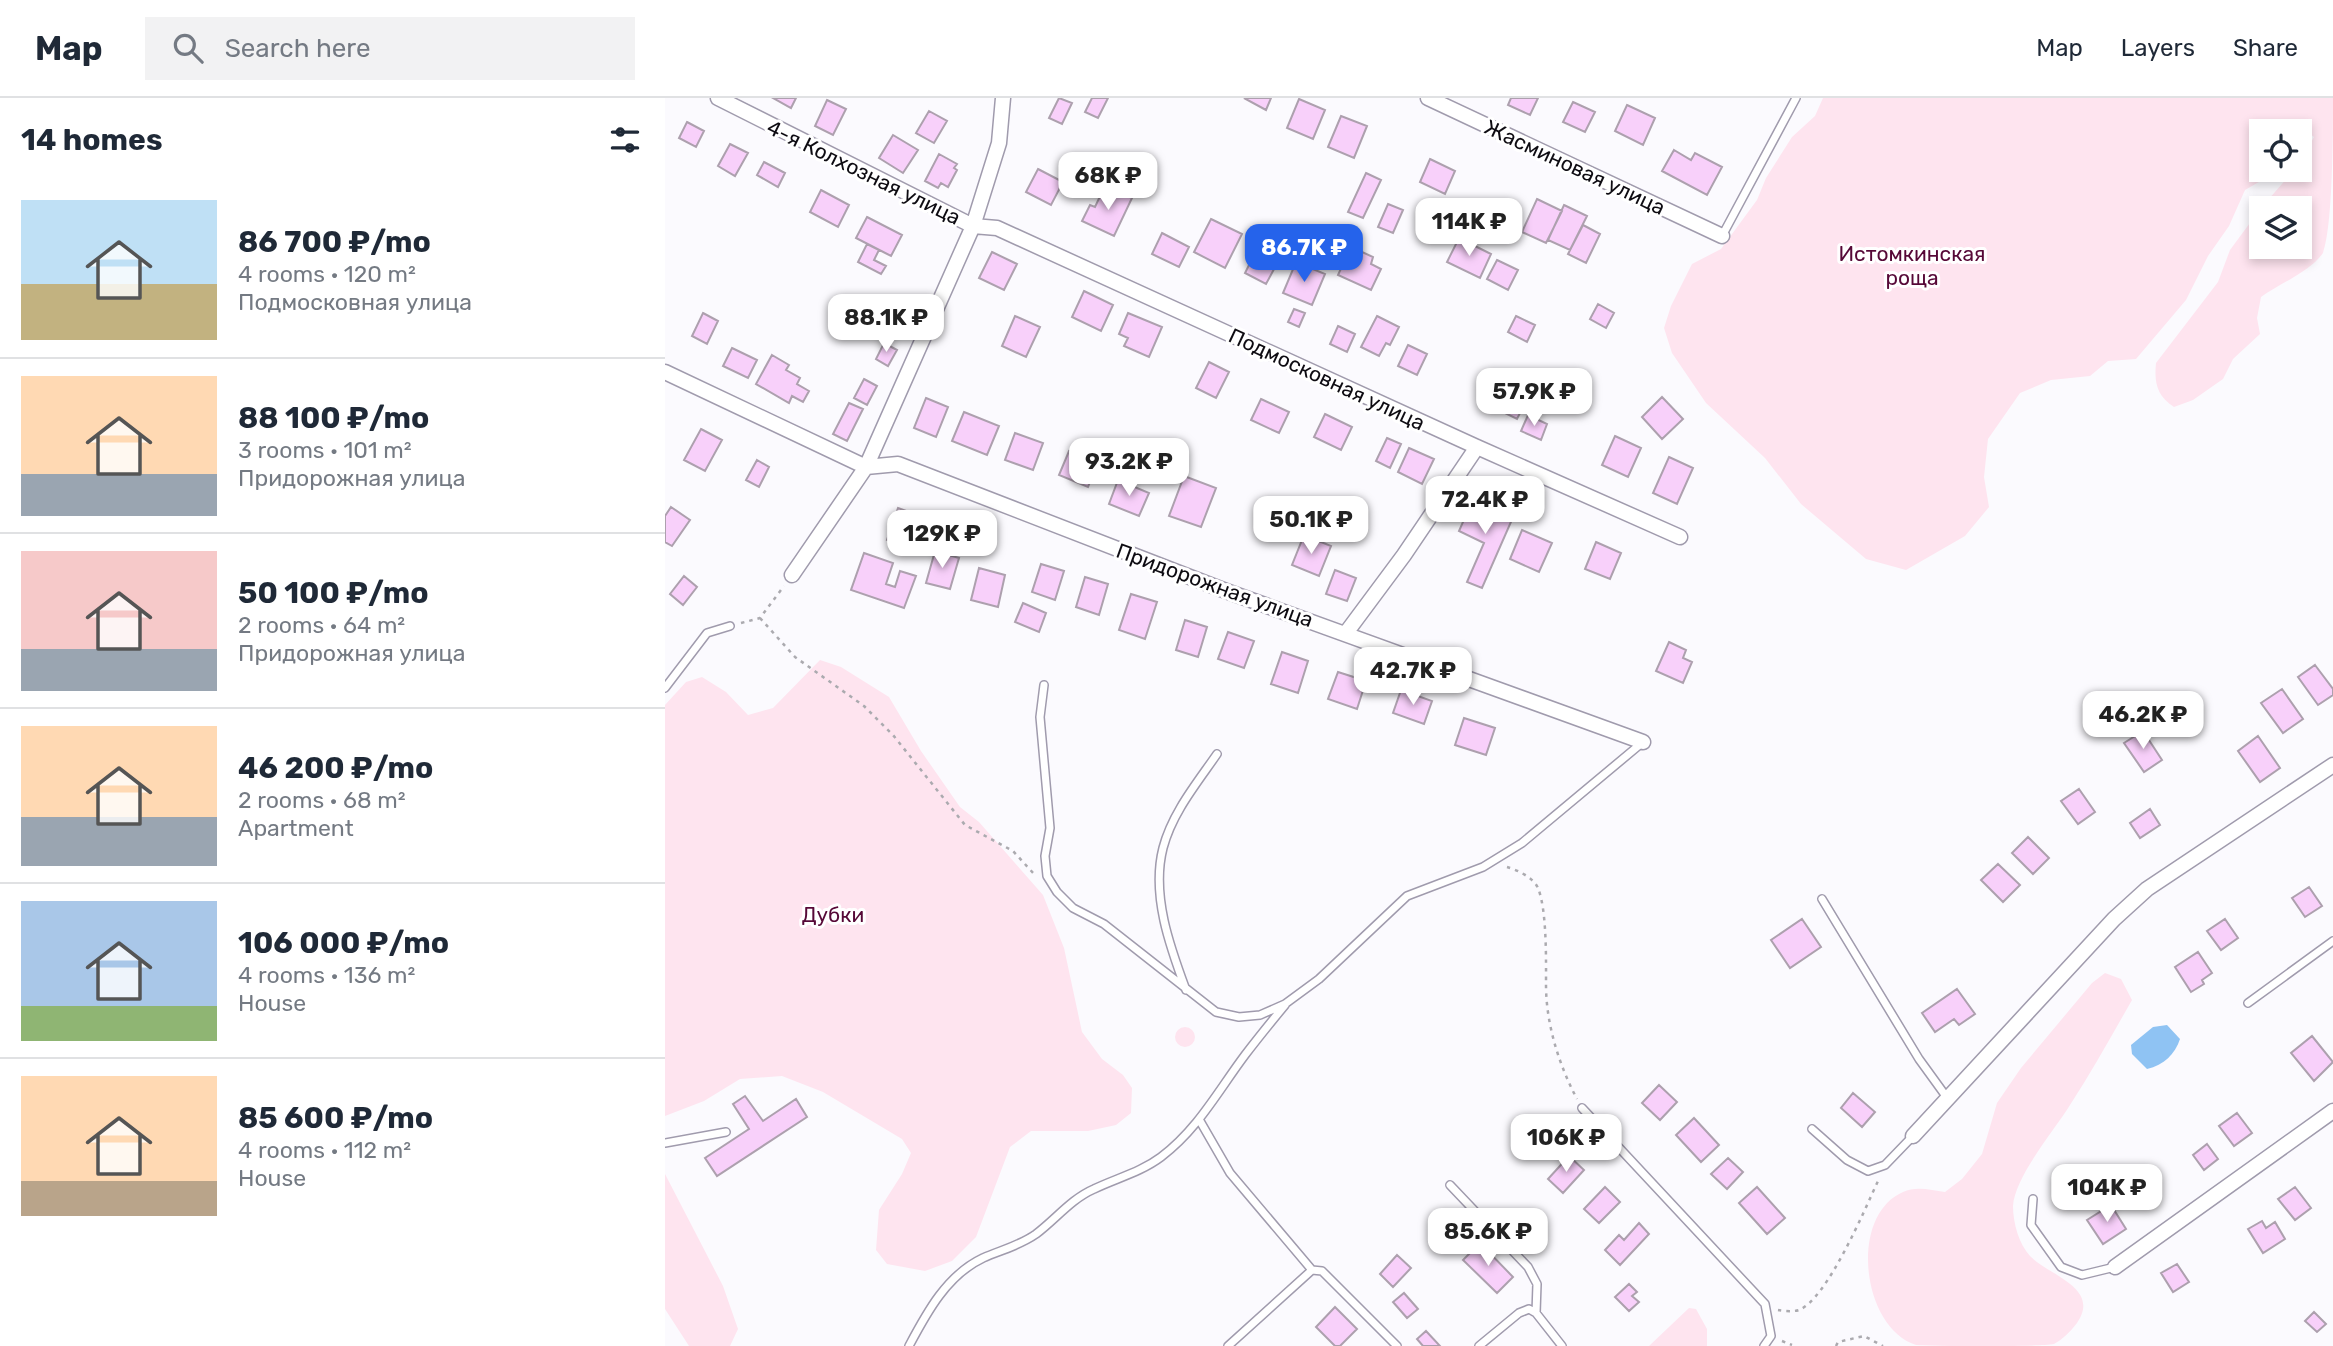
<!DOCTYPE html>
<meta charset="utf-8">
<style>
:root{--surface:#fff;--page:#f2f2f3;--text:#1f2937;--muted:#747a83;--line:#e0e1e3;--accent:#2563eb}
body{margin:0;font-family:Rubik,sans-serif;background:var(--page);color:var(--text);height:100vh;display:flex;flex-direction:column;font-size:26px;white-space:nowrap}
*{box-sizing:border-box;margin:0}
p{font-size:23px;color:var(--muted)}
.icon{flex:none;width:38px;height:38px;fill:none;stroke:currentColor;stroke-width:2;stroke-linecap:round;stroke-linejoin:round}
.map{position:relative;flex:1;overflow:hidden}
.side{display:flex;flex-direction:column;background:var(--surface);width:665px}
.side>*{flex:none}
.tools{position:absolute;left:1584px;top:21px;display:grid;gap:14px}
.tools a{display:grid;place-items:center;width:63px;height:63px;border-radius:0px;background:var(--surface);box-shadow:0 4px 10px #0003;font-size:35px}
.price{position:absolute;translate:-50% -60px;padding:0 16px;border-radius:14px;background:#fff;color:#222;font-size:23px;line-height:46px;filter:drop-shadow(0 2px 4px #0008)}
.price::after{content:'';position:absolute;left:50%;top:42px;width:21px;height:16px;margin-left:-10px;background:inherit;clip-path:polygon(0 0,100% 0,50% 100%)}
.price.on{background:var(--accent);color:#fff}
ul{padding:0;list-style:none}
li{display:flex;align-items:center;gap:21px;height:175px;padding:0 21px}
li+li{border-top:2px solid var(--line)}
li span{display:grid;place-items:center;flex:none;width:196px;height:140px;border-radius:0px;color:#555}
li>.icon{margin-inline-start:auto}
span .icon{width:84px;height:84px;fill:#fffc;stroke-width:1}
li b{font-size:30px}
h2{display:flex;justify-content:space-between;align-items:center;height:84px;padding:0 21px;font-size:30px}
header{display:flex;align-items:center;gap:42px;box-sizing:border-box;height:98px;padding:0 35px;background:var(--surface);border-bottom:2px solid var(--line)}
header strong{font-size:33px}
nav{display:flex;gap:38px;margin-inline-start:auto;font-size:24px}
.search{width:490px;height:63px;background:var(--page);display:flex;align-items:center;gap:18px;box-sizing:border-box;padding:0 24px;border-radius:0px;color:var(--muted);font-size:26px}
main{display:flex;flex:1;min-height:0}
.map>svg:first-child{display:block}
.green{fill:#fee4ef}
.water{fill:#8fc3f3}
.building{fill:#f8d0fa;stroke:#ada0ae;stroke-width:2}
.lines{fill:none;stroke-linecap:round;stroke-linejoin:round}
.lane-casing{stroke:#a09bad;stroke-width:10}
.street-casing{stroke:#a09bad;stroke-width:17}
.path{stroke:#abaaaf;stroke-width:2.5;stroke-dasharray:3.5 5;stroke-linecap:butt}
.lane{stroke:#fff;stroke-width:7}
.street{stroke:#fff;stroke-width:14}
.labels{text-anchor:middle;dominant-baseline:central;stroke-width:6;stroke-linejoin:round;paint-order:stroke}
.street-label{font-size:21px;fill:#0e0c12;stroke:#fff}
.park-label{font-size:21px;fill:#560837;stroke:#fff}
</style>
<header>
<strong>Map</strong>
<div class="search"><svg class="icon" aria-label="search" viewBox="0 0 24 24"><circle cx="10" cy="10" r="6"/><path d="M15 15l6 6"/></svg>Search here</div>
<nav><a>Map</a><a>Layers</a><a>Share</a></nav>
</header>
<main>
<section class="side">
<h2>14 homes<svg class="icon" aria-label="filters" viewBox="0 0 24 24"><path d="M4 7h16M4 17h16"/><circle cx="9" cy="7" r="2"/><circle cx="15" cy="17" r="2"/></svg></h2>
<ul>
<li><span style="background:linear-gradient(#bfe0f5 60%,#c2b280 0)"><svg class="icon" aria-label="home" viewBox="0 0 24 24"><path d="M3 11l9-7 9 7M6 9v11h12V9"/></svg></span><div><b>86 700 ₽/mo</b><p>4 rooms · 120 m²</p><p>Подмосковная улица</p></div></li>
<li><span style="background:linear-gradient(#ffd9b3 70%,#9aa5b1 0)"><svg class="icon" aria-label="home" viewBox="0 0 24 24"><path d="M3 11l9-7 9 7M6 9v11h12V9"/></svg></span><div><b>88 100 ₽/mo</b><p>3 rooms · 101 m²</p><p>Придорожная улица</p></div></li>
<li><span style="background:linear-gradient(#f6c9c9 70%,#9aa5b1 0)"><svg class="icon" aria-label="home" viewBox="0 0 24 24"><path d="M3 11l9-7 9 7M6 9v11h12V9"/></svg></span><div><b>50 100 ₽/mo</b><p>2 rooms · 64 m²</p><p>Придорожная улица</p></div></li>
<li><span style="background:linear-gradient(#ffd9b3 65%,#9aa5b1 0)"><svg class="icon" aria-label="home" viewBox="0 0 24 24"><path d="M3 11l9-7 9 7M6 9v11h12V9"/></svg></span><div><b>46 200 ₽/mo</b><p>2 rooms · 68 m²</p><p>Apartment</p></div></li>
<li><span style="background:linear-gradient(#a9c7e8 75%,#8fb573 0)"><svg class="icon" aria-label="home" viewBox="0 0 24 24"><path d="M3 11l9-7 9 7M6 9v11h12V9"/></svg></span><div><b>106 000 ₽/mo</b><p>4 rooms · 136 m²</p><p>House</p></div></li>
<li><span style="background:linear-gradient(#ffd9b3 75%,#b9a48a 0)"><svg class="icon" aria-label="home" viewBox="0 0 24 24"><path d="M3 11l9-7 9 7M6 9v11h12V9"/></svg></span><div><b>85 600 ₽/mo</b><p>4 rooms · 112 m²</p><p>House</p></div></li>
</ul>
</section>
<div class="map">
<svg width="1668" height="1248" viewBox="0 0 1668 1248">
<rect width="100%" height="100%" fill="#fbfafe"/>
<path class="green" d="M1158,0h510c0,36 0,128 -10,155 -13,19 -43,30 -62,44l-4,21 3,16 -27,25 -10,20 -30,21 -19,7c-17,-11 -20,-24 -18,-44l62,-81 12,-32 31,-42v39h38v-39h-38l33,-38h5l1,-8 14,-25 -7,-5 -46,-1v39h8l-5,9 -19,11 -16,36 -21,30 -22,44 -50,59 -28,2 -18,15 -39,4 -31,13 -32,46 -4,38 5,30 -24,29 -59,34 -40,-11 -65,-55 -36,-46 -59,-55 -34,-50 -8,-25 7,-22 21,-42 29,-15 36,-49 9,-22 26,-41 23,-21z
M155,562l21,7 48,30 32,54 39,56 19,15 64,73 21,53 18,84 20,27 21,16 9,13 -1,25 -15,12 -28,6h-57l-21,16 -34,90 -24,24 -27,10 -38,-7 -11,-14 3,-40 23,-36 9,-21 -9,-14 -79,-47 -41,-16 -42,3 -36,22 -39,15v-411l21,-23 16,-5 24,15 22,23 25,-7z
M1440,875l16,6 11,21c-20,35 -40,71 -62,105 -16,26 -55,71 -57,101 0,17 6,38 17,50 20,20 71,32 47,67 -7,9 -14,16 -23,21 -12,2 -54,2 -69,2 -20,0 -50,0 -69,-1 -54,-17 -68,-129 -13,-153 13,-6 28,-2 42,0l17,-13 20,-25 15,-51 24,-35 71,-85z
M510 939a10 10 0 1 1 20 0a10 10 0 1 1-20 0Z
M0,1076l58,112 15,43 -8,17h-41l-24,-37z
M1024,1210l7,1 11,20v17h-58z"/>
<path class="water" d="M1502,927l13,14c-5,15 -16,26 -33,30l-15,-15 -1,-9 22,-18z"/>
<path class="building" d="M108,0h23l-5,10z
M394,0l13,5 -10,21 -13,-6z
M427,0h16l-10,20 -13,-6z
M579,0h27l-5,12z
M846,0h27l-8,17 -22,-10z
M634,1l26,11 -12,29 -26,-11z
M162,2l19,9 -13,26 -18,-9z
M908,4l22,10 -10,20 -22,-10z
M962,7l28,13 -12,27 -28,-14z
M264,13l18,10 -13,22 -18,-10z
M676,18l26,10 -13,32 -26,-11z
M22,24l17,9 -8,16 -17,-9z
M228,37l25,15 -15,23 -24,-15z
M65,46l18,9 -13,23 -17,-10z
M1009,52l17,10 4,-7 27,14 -15,28 -45,-24z
M274,56l18,10 -3,4 3,2 -9,17 -7,-4 -3,5 -13,-7z
M765,61l25,12 -10,23 -25,-12z
M99,64l21,11 -7,14 -21,-12z
M373,71l25,13 -12,23 -25,-13z
M701,75l15,7 -18,38 -15,-6z
M156,92l28,15 -11,22 -28,-15z
M451,93l16,7 -18,38 -32,-15 8,-16 5,2 7,-15 12,5z
M872,101l25,12 -16,32 -24,-11z
M723,106l15,6 -10,23 -15,-6z
M899,107l23,11 -17,34 -22,-10z
M202,119l35,18 -11,21 -35,-18z
M546,121l31,15 -17,34 -31,-16z
M918,127l17,9 -14,29 -18,-9z
M497,135l27,14 -10,20 -27,-13z
M794,140l32,16 -11,24 -33,-16z
M595,145l22,11 -16,30 -21,-11z
M202,146l12,6 -5,10 12,6 -5,8 -23,-12z
M686,149l22,10 -2,7 10,5 -10,21 -33,-15z
M327,154l25,12 -13,26 -25,-12z
M832,162l21,10 -10,20 -21,-11z
M631,164l29,12 -13,31 -29,-12z
M419,193l29,14 -12,26 -29,-14z
M933,206l16,9 -8,15 -16,-9z
M629,211l11,4 -6,14 -11,-5z
M38,215l15,8 -11,23 -15,-8z
M463,215l34,14 -13,30 -25,-11 4,-8 -9,-4z
M350,218l25,11 -14,30 -24,-11z
M712,218l22,11 -9,18 -4,-2 -7,13 -18,-9z
M851,218l19,9 -8,17 -19,-10z
M673,228l17,8 -8,18 -17,-8z
M219,245l13,7 -9,16 -12,-7z
M743,247l19,9 -10,21 -19,-9z
M67,250l25,12 -9,18 -25,-12z
M107,257l17,10 -3,5 14,8 -3,6 12,7 -6,11 -11,-6 -3,7 -33,-19z
M544,264l20,10 -13,26 -20,-10z
M199,281l13,7 -10,19 -13,-7z
M836,283l28,14 -12,24 -14,-7 3,-7 -14,-7z
M997,299l21,22 -21,20 -20,-22z
M261,300l22,9 -12,30 -22,-9z
M596,301l28,13 -10,21 -28,-13z
M184,305l14,6 -16,32 -14,-7z
M299,314l35,14 -12,29 -35,-14z
M660,316l27,13 -11,23 -27,-13z
M863,317l19,9 -6,16 -20,-9z
M36,331l21,11 -17,31 -21,-11z
M350,335l28,10 -10,27 -28,-10z
M950,338l26,12 -13,29 -26,-12z
M722,340l14,6 -11,24 -14,-7z
M744,350l25,11 -12,25 -24,-12z
M404,353l29,11 -10,25 -29,-12z
M1004,359l24,11 -16,36 -24,-11z
M92,362l12,7 -10,20 -13,-7z
M519,378l32,12 -15,39 -32,-11z
M453,382l31,13 -10,23 -30,-12z
M809,399l40,18 -32,73 -15,-6 17,-39 -25,-12z
M6,409l19,13 -18,26 -7,-4v-26z
M233,410l28,10 -11,32 -28,-10z
M857,432l30,13 -13,29 -29,-13z
M639,437l27,11 -12,30 -27,-11z
M931,444l25,11 -11,26 -25,-10z
M270,453l24,7 -9,31 -24,-6z
M199,455l29,10 -7,21 9,3 5,-16 16,5 -12,32 -53,-18z
M376,466l23,7 -9,29 -23,-8z
M314,470l26,7 -7,32 -27,-7z
M670,472l21,8 -9,23 -21,-7z
M19,478l13,11 -14,18 -13,-11z
M420,479l23,7 -9,31 -23,-8z
M466,496l26,8 -12,37 -26,-9z
M358,505l23,10 -7,19 -24,-10z
M520,522l22,7 -9,30 -22,-7z
M563,534l26,9 -10,27 -26,-9z
M1004,544l17,8 -3,8 9,4 -9,21 -27,-12z
M617,554l26,9 -10,32 -27,-9z
M1650,567l18,24v6l-15,10 -20,-28z
M673,574l28,9 -9,28 -29,-10z
M1617,591l21,30 -20,14 -22,-30z
M736,592l31,11 -8,23 -31,-11z
M799,620l31,10 -9,27 -31,-10z
M1478,633l19,29 -18,12 -20,-29z
M1593,638l22,32 -20,14 -22,-31z
M1414,691l16,23 -17,12 -17,-23z
M1485,711l10,16 -20,13 -10,-15z
M1363,739l21,21 -16,16 -21,-21z
M1333,766l22,21 -17,17 -22,-22z
M1644,789l13,19 -17,11 -13,-19z
M1137,821l19,28 -31,21 -19,-28z
M1560,821l13,19 -17,12 -14,-19z
M1533,854l14,21 -10,7 2,4 -13,8 -16,-25z
M1292,891l18,25 -16,11 -5,-6 -19,13 -13,-19z
M1647,938l21,26 -19,19 -23,-28z
M994,987l18,17 -17,18 -18,-17z
M1188,995l22,19 -13,15 -21,-19z
M80,998l18,25 33,-22 11,18 -90,59 -12,-18 44,-29 -16,-25z
M1572,1015l15,20 -18,13 -15,-20z
M1029,1020l25,27 -18,17 -25,-27z
M1542,1046l11,15 -14,11 -11,-15z
M904,1058l15,14 -21,23 -15,-14z
M1063,1060l15,14 -16,17 -16,-15z
M1413,1081l11,17 -15,10 -11,-17z
M940,1089l15,15 -21,21 -15,-14z
M1092,1089l28,31 -18,16 -28,-31z
M1630,1089l16,21 -16,12 -17,-21z
M1446,1107l15,24 -23,15 -16,-24z
M1597,1123l4,7 9,-6 10,17 -22,14 -15,-24z
M974,1125l10,11 -29,31 -15,-15 14,-15 5,5z
M815,1145l33,34 -16,16 -34,-33z
M732,1157l14,13 -18,19 -13,-13z
M1512,1166l12,18 -16,10 -12,-19z
M964,1186l8,8 -5,4 7,6 -10,9 -14,-14z
M739,1195l14,16 -11,9 -14,-16z
M670,1209l22,22 -17,17h-5l-19,-19z
M1649,1214l12,12 -9,8 -12,-11z
M761,1233l14,15h-17l-6,-7z"/>
<g class="lines">
<defs>
<path id="lane" d="M1057,138l74,-138
M379,587l-4,32 10,111 -5,28 2,20 10,16 16,16 31,16 112,88 23,5 21,-2 25,-11 34,-25 88,-83 76,-29 39,-24 121,-101
M0,590l42,-55 23,-7
M1157,801l97,160 29,40
M521,892c-16,-43 -35,-95 -23,-142 9,-35 34,-65 54,-94
M1583,905l85,-62
M917,1010l183,196 6,32 -7,10
M535,1023l30,52 82,97
M1147,1031l35,31 21,11 17,-6 28,-29
M0,1045l61,-11
M785,1087l78,82 9,17 -1,29
M1368,1101l-2,26 30,42 21,8 33,-8
M244,1248c18,-34 38,-71 74,-88 18,-8 36,-12 53,-24 20,-15 35,-35 58,-45 23,-11 47,-17 67,-32 37,-28 57,-66 84,-102 13,-17 26,-33 40,-50
M563,1248l84,-76 10,1 75,75
M814,1248l40,-33 10,-4 7,4 26,33"/>
<path id="street" d="M53,0l255,128 24,2 480,219 203,90
M763,0l294,138
M0,274l201,95 32,-3 328,127 417,151
M127,477l74,-108 107,-241 26,-83 4,-45
M681,535l58,-78 73,-108
M1248,1038l201,-217 33,-30 186,-124
M1450,1169l218,-156"/>
</defs>
<use href="#lane" class="lane-casing"/>
<use href="#street" class="street-casing"/>
<path class="path" d="M95,520l35,39 69,49 29,29 72,90 48,26 22,24
M76,525l19,-5 24,-32
M842,769c10,3 26,10 31,21 9,22 8,73 8,97 0,39 13,80 31,114
M1113,1212c6,1 15,2 21,0 28,-11 66,-101 79,-129
M1117,1243l10,4
M1171,1248l2,-4 26,-6 19,10"/>
<use href="#lane" class="lane"/>
<use href="#street" class="street"/>
</g>
<g class="labels">
<g class="street-label">
<text transform="translate(910 69) rotate(25)">Жасминовая улица</text>
<text transform="translate(199 74) rotate(26)">4-я Колхозная улица</text>
<text transform="translate(662 281) rotate(25)">Подмосковная улица</text>
<text transform="translate(550 487) rotate(20)">Придорожная улица</text>
</g>
<g class="park-label">
<text x="1247" y="155">Истомкинская<tspan x="1247" dy="24">роща</tspan></text>
<text x="168" y="816">Дубки</text>
</g>
</g>
</svg>
<div class="tools">
<a><svg class="icon" aria-label="locate" viewBox="0 0 24 24"><circle cx="12" cy="12" r="6"/><path d="M12 2v4M12 18v4M2 12h4M18 12h4"/></svg></a>
<a><svg class="icon" aria-label="layers" viewBox="0 0 24 24"><path d="M12 4l9 5-9 5-9-5zM3 14l9 5 9-5"/></svg></a>
</div>
<b class="price" style="left:443px;top:114px">68K ₽</b>
<b class="price" style="left:804px;top:160px">114K ₽</b>
<b class="price on" style="left:639px;top:186px">86.7K ₽</b>
<b class="price" style="left:221px;top:256px">88.1K ₽</b>
<b class="price" style="left:869px;top:330px">57.9K ₽</b>
<b class="price" style="left:464px;top:400px">93.2K ₽</b>
<b class="price" style="left:820px;top:438px">72.4K ₽</b>
<b class="price" style="left:646px;top:458px">50.1K ₽</b>
<b class="price" style="left:277px;top:472px">129K ₽</b>
<b class="price" style="left:748px;top:609px">42.7K ₽</b>
<b class="price" style="left:1478px;top:653px">46.2K ₽</b>
<b class="price" style="left:901px;top:1076px">106K ₽</b>
<b class="price" style="left:1442px;top:1126px">104K ₽</b>
<b class="price" style="left:823px;top:1170px">85.6K ₽</b>
</div>
</main>
